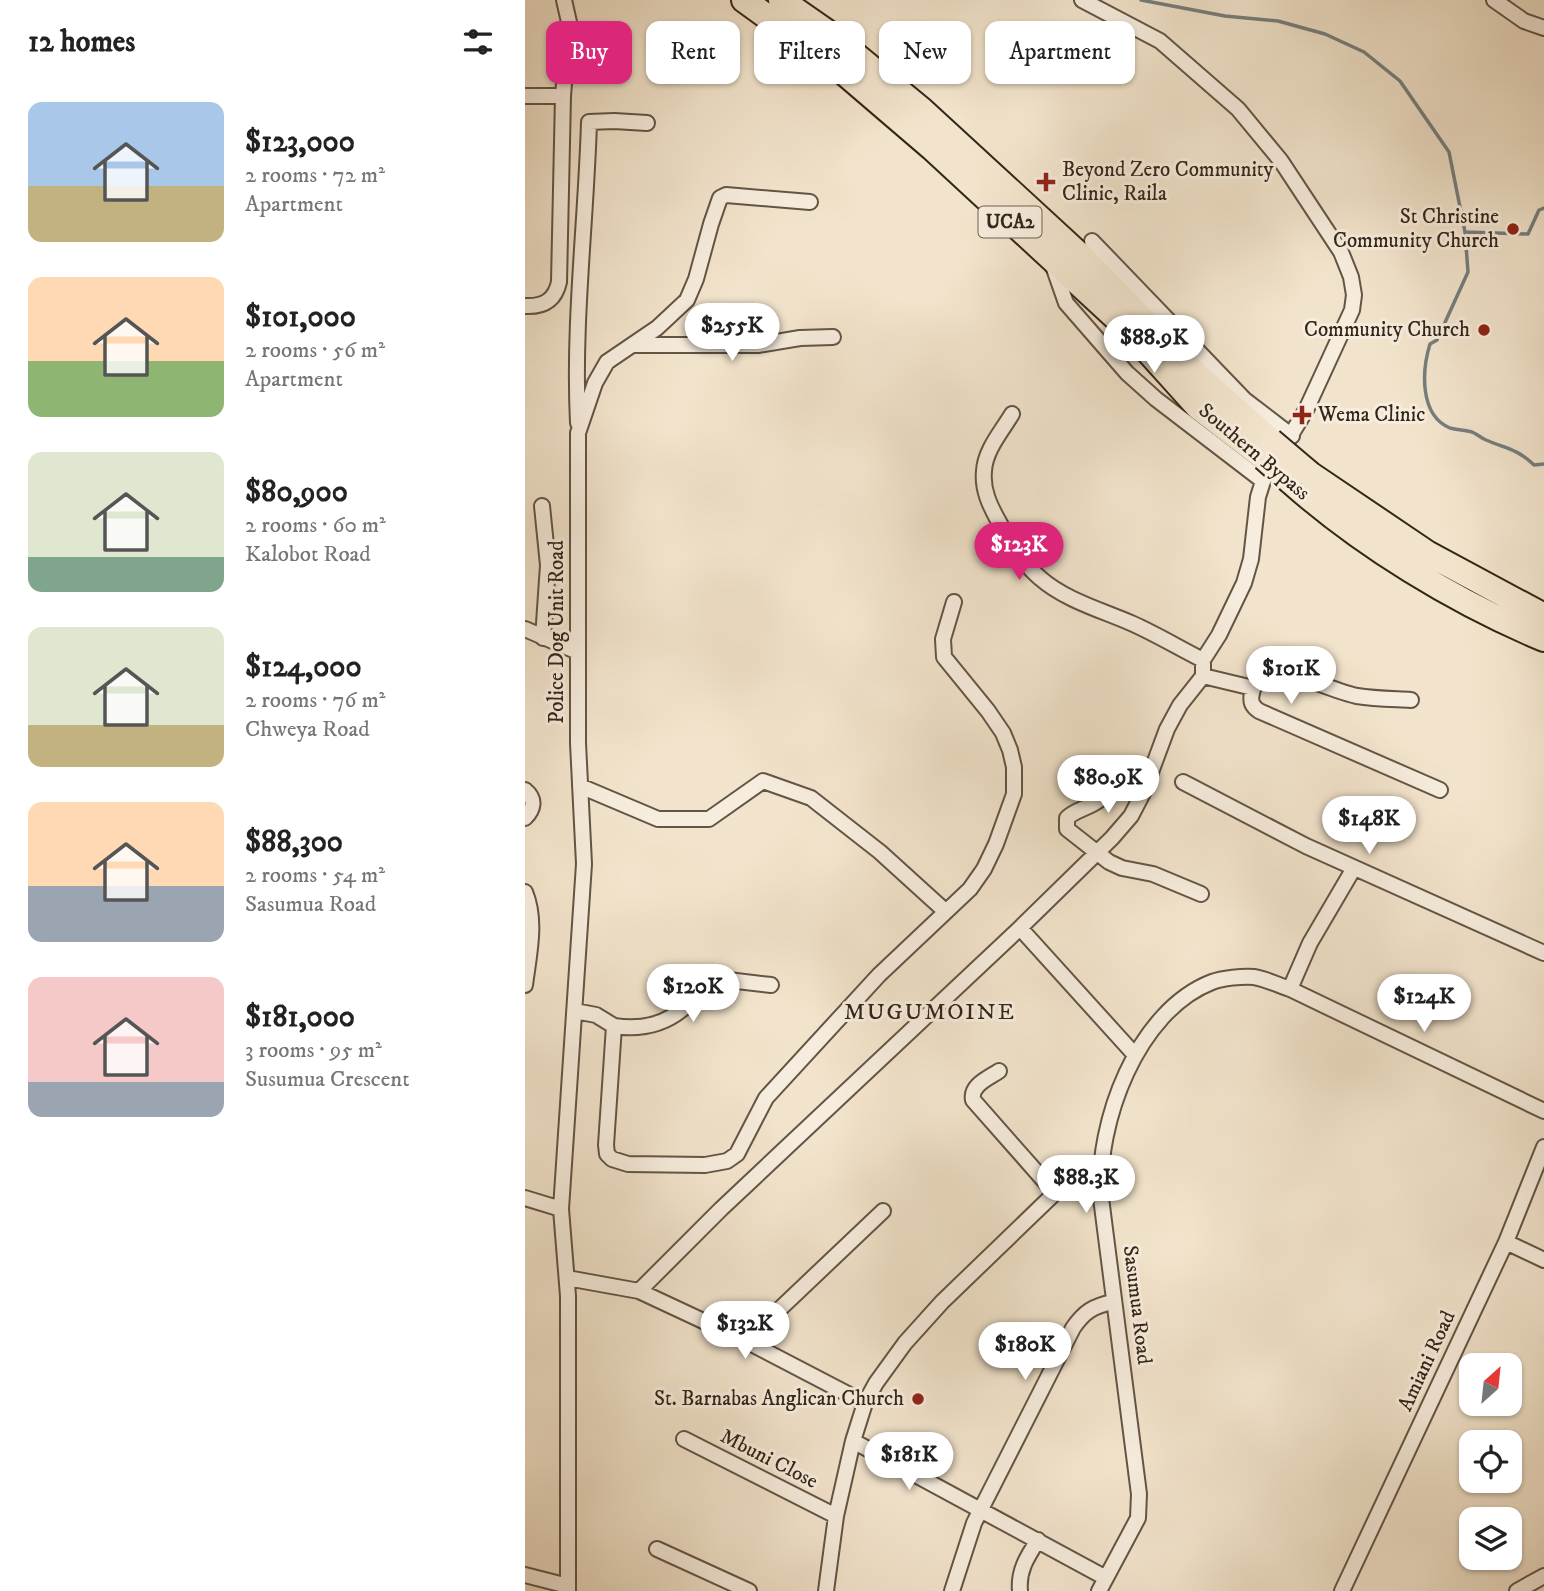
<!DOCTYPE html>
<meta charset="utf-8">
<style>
:root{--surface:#fff;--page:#f2f2f2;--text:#222;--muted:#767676;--accent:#db2777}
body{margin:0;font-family:"IM FELL DW Pica",serif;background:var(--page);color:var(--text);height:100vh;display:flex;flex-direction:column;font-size:26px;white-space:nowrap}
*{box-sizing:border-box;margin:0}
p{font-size:23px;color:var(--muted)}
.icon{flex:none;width:38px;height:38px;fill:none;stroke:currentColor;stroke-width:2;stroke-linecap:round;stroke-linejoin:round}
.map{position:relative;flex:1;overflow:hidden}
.details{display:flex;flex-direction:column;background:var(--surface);width:525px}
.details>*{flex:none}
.banner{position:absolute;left:21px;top:21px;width:665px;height:63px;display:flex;gap:14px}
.needle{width:46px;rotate:27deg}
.controls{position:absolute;left:934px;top:1353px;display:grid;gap:14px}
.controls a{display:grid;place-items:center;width:63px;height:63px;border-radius:14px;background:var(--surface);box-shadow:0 2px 5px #0004;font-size:35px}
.price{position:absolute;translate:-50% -60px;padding:0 16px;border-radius:24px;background:#fff;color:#222;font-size:23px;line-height:46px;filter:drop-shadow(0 2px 4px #0008)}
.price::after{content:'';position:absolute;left:50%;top:42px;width:21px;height:16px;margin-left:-10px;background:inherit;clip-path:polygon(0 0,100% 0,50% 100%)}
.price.active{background:var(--accent);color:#fff}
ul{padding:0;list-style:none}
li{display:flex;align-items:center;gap:21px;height:175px;padding:0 28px}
li span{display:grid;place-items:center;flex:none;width:196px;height:140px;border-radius:14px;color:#555}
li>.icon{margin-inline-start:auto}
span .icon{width:84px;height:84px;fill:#fffc;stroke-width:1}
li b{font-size:30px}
h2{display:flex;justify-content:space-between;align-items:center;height:84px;padding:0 28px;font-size:30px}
.chip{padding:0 24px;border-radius:14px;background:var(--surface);box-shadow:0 2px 5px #0004;font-size:24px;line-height:63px}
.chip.active{background:var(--accent);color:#fff}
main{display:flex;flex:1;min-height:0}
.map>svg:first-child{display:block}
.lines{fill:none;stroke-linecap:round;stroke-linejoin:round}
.stream{stroke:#757f7f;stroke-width:3.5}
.minor-casing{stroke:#635545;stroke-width:18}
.trunk-casing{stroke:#332518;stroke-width:28}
.minor{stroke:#f7edde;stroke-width:14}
.trunk{stroke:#f2e4cc;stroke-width:24}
.trunk-bridge-casing{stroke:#332518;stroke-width:28;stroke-linecap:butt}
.trunk-bridge{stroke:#f2e4cc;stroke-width:24}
.poi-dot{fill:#8f2418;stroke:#f7edde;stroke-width:2.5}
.labels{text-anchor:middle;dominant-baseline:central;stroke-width:6;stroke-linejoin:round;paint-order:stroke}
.shield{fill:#f7edde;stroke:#6e6153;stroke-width:2}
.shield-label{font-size:19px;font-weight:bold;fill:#332518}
.poi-label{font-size:21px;fill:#332518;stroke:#f7edde;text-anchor:end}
.street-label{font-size:21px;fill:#332518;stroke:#f7edde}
.neighbourhood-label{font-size:23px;letter-spacing:2px;fill:#332518;stroke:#f7edde}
</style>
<main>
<section class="details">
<h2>12 homes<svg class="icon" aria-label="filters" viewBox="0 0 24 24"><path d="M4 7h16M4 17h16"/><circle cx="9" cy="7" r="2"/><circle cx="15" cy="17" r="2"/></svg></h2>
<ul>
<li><span style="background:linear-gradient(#a9c7e8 60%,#c2b280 0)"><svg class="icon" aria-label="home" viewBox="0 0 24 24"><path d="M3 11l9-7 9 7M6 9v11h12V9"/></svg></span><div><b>$123,000</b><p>2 rooms · 72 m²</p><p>Apartment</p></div></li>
<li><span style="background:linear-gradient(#ffd9b3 60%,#8fb573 0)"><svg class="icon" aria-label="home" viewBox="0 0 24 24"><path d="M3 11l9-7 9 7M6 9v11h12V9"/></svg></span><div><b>$101,000</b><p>2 rooms · 56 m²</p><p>Apartment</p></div></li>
<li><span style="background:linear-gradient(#dfe7d0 75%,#7fa58c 0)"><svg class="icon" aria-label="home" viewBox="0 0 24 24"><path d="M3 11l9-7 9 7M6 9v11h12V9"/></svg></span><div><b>$80,900</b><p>2 rooms · 60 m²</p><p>Kalobot Road</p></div></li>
<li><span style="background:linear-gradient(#dfe7d0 70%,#c2b280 0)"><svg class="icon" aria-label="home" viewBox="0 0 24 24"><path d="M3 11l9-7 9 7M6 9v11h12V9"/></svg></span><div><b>$124,000</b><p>2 rooms · 76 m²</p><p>Chweya Road</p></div></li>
<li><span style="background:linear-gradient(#ffd9b3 60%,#9aa5b1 0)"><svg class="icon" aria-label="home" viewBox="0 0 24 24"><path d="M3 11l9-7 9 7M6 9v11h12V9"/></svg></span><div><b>$88,300</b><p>2 rooms · 54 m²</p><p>Sasumua Road</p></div></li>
<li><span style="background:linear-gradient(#f6c9c9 75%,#9aa5b1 0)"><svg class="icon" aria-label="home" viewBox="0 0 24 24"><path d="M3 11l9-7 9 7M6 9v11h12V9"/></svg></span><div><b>$181,000</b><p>3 rooms · 95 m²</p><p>Susumua Crescent</p></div></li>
</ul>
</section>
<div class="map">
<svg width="1019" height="1591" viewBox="0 0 1019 1591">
<rect width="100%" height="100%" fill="#f2e4cc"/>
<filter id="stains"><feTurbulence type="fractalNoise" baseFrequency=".00286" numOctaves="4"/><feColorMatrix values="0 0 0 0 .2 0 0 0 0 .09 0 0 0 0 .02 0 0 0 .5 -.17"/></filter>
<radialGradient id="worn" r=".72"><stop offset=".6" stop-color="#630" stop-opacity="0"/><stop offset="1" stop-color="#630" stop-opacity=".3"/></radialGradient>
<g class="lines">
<path class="stream" d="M616,0l84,16 53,5 47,13 39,18 36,29 49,71 16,80 3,40 -31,68 -7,4c-8,26 -11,71 20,84 7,2 15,2 22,4 5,2 9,6 14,8 21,9 30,8 48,25l10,-1
M940,232l63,2 11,-24 5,-2"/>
<defs>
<path id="minor" d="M969,0l30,21 20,7
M0,96h38
M567,241l153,159 47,36
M527,263l14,40 61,70 29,26 107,82
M0,306c19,1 30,-6 34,-24l4,-186 6,-74 -5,-22
M109,345h124l42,-7 33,-1
M487,414c-10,17 -27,36 -28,57 -2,19 6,35 15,51 10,19 24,42 41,56 25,22 61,32 91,45 25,11 48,25 72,37
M53,423c-5,-100 8,-200 11,-301l25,-1 33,2
M17,506l6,59 -5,73
M0,629l53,23
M678,676l50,12
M886,700c-17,-1 -36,-1 -54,-4 -25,-4 -97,-44 -105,-3 -2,9 0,13 7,18l181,79
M602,771c-10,12 -20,25 -34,33 -9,5 -19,7 -26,14v11l42,33 13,6 31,6 48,20
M658,782l123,64 238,107
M55,786l78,33h51l54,-38 48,17 69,54 65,59
M0,790c11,9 9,19 0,28
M0,892c12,29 4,62 0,93
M495,928l115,127
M765,989l20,-46 44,-75
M50,1011l21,4 18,11 -8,119 1,9 5,5 16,5 77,1 22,-4 10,-7 29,-56 113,-123 91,-86 14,-20 12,-25 18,-50v-27l-4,-17 -7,-17 -15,-22 -44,-54 -1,-18 11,-37
M89,1026c28,4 52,-1 73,-21 9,-8 15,-17 25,-24l16,-1 43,5
M474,1071c-10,7 -29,14 -26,29l82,93
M0,1198l36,11 7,87v295
M36,1209l23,-345 -6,-121v-310l17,-50 12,-21 50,-34 30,-28 9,-21 15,-55 9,-26 6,-3 84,7
M981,1242l38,18
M42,1278l72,13 107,50 119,62
M114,1291l82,-82 299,-281 92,-90 19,-22 13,-25 23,-62 13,-24 23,-29v-16l16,-25 25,-52 7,-24 7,-62 5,-16 43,-71 46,-100 2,-15 -3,-18 -10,-25 -60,-91 -43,-52 -78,-68 -78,-41
M221,1341l137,-130
M159,1439l152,77
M132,1549l92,42
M0,1575l43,11
M581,1578l32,-60 1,-24 -38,-296c-5,-75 36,-187 111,-216 10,-4 31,-6 42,-5 12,2 24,8 36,12l254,122
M301,1591l10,-75 17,-75
M427,1591l22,-68 99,-195c11,-16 20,-22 40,-26
M495,1591c-2,-20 7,-34 18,-51
M574,1591l7,-13 -253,-137 12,-38 11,-20 29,-40 37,-41 113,-109 35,-8 10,1
M817,1591l164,-349 38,-95
M992,1591l27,-15"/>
<path id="trunk" d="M219,0l97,70 91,78 195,180 71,79 66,51
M256,0l49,34 92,76 161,148 115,118 73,65
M785,474l117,79 117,63
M765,481c72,64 165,121 254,158"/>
</defs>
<use href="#minor" class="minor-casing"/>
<use href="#trunk" class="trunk-casing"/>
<use href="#minor" class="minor"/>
<use href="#trunk" class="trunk"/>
<defs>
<path id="trunk-bridge" d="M746,441l39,33
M739,458l26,23"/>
</defs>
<use href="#trunk-bridge" class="trunk-bridge-casing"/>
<use href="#trunk-bridge" class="trunk-bridge"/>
</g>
<g class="poi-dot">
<path d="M517.5 171.5h7v7h7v7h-7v7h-7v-7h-7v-7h7z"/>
<circle cx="988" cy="229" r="7"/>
<circle cx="959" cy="330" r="7"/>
<path d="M773.5 404.5h7v7h7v7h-7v7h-7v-7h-7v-7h7z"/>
<circle cx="393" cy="1399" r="7"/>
</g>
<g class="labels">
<rect class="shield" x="453.5" y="206.5" width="63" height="31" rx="5"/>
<g class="shield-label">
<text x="485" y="222">UCA2</text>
</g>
<g class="poi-label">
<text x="537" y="170" text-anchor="start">Beyond Zero Community<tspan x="537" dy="24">Clinic, Raila</tspan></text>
<text x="974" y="217">St Christine<tspan x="974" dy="24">Community Church</tspan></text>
<text x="945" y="330">Community Church</text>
<text x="793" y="415" text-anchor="start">Wema Clinic</text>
<text x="379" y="1399">St. Barnabas Anglican Church</text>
</g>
<g class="street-label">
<text transform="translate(729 452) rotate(40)">Southern Bypass</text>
<text transform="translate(32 632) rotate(-90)">Police Dog Unit Road</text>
<text transform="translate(612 1305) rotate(83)">Sasumua Road</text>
<text transform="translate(902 1361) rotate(-65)">Amiani Road</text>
<text transform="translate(244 1459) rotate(27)">Mbuni Close</text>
</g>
<g class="neighbourhood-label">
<text x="405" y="1012">MUGUMOINE</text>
</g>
</g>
<rect width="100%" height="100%" filter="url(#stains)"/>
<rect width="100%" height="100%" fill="url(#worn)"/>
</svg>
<div class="controls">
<a><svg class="needle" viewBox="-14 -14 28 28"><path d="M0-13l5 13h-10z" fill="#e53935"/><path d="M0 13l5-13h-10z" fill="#767676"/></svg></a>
<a><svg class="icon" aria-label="locate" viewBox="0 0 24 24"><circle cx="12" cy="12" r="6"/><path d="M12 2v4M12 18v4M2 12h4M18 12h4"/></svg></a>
<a><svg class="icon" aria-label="layers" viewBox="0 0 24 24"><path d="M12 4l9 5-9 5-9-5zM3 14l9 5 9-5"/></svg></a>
</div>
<b class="price" style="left:207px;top:363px">$255K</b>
<b class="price" style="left:629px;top:375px">$88.9K</b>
<b class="price active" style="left:494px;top:582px">$123K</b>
<b class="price" style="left:766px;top:706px">$101K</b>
<b class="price" style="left:583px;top:815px">$80.9K</b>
<b class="price" style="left:844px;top:856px">$148K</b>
<b class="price" style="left:168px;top:1024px">$120K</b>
<b class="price" style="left:899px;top:1034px">$124K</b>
<b class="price" style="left:561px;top:1215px">$88.3K</b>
<b class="price" style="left:220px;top:1361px">$132K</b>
<b class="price" style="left:500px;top:1382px">$180K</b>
<b class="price" style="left:384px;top:1492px">$181K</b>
<div class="banner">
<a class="chip active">Buy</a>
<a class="chip">Rent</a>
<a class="chip">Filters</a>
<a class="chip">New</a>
<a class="chip">Apartment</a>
</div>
</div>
</main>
